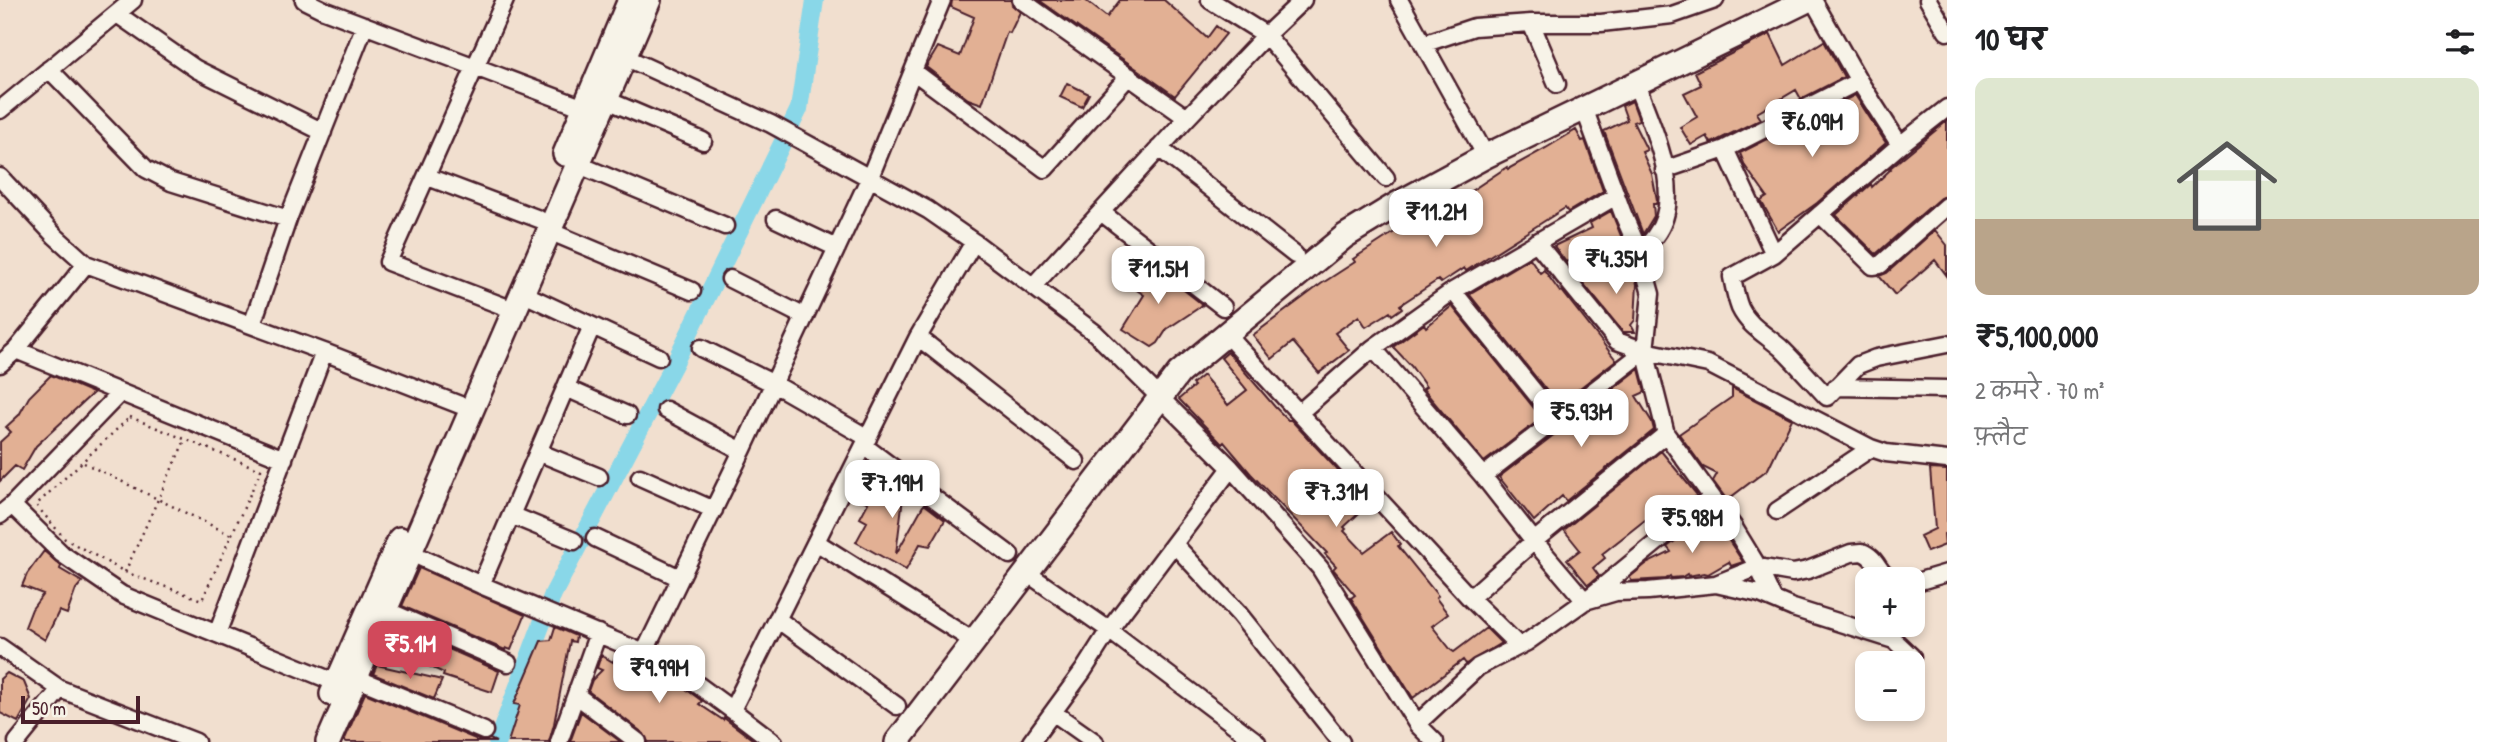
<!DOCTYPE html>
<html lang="hi">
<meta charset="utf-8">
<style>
:root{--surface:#fff;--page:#f2f2f2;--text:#202124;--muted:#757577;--accent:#d1495b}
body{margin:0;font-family:"Patrick Hand","Playpen Sans Deva",sans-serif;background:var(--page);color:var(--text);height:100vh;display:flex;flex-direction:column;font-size:26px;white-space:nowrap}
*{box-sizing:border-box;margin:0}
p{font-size:23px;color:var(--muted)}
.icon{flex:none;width:38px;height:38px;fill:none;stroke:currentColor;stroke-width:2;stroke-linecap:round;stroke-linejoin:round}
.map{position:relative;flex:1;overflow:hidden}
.details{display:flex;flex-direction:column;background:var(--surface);width:560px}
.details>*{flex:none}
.buttons{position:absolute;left:1855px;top:567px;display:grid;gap:14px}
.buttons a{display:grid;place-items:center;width:70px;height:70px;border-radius:14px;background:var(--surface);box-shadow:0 4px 10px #0003;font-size:35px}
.scale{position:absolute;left:21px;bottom:18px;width:119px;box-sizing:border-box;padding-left:7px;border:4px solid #4a1f2b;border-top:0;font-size:19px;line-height:24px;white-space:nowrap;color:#4a1f2b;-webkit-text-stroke:5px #f7f3e8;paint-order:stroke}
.price{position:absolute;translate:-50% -60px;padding:0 16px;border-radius:14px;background:#fff;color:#222;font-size:23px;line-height:46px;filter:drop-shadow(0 2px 4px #0008)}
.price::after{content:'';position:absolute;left:50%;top:42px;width:21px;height:16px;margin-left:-10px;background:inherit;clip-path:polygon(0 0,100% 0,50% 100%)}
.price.selected{background:var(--accent);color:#fff}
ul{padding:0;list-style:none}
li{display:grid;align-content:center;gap:14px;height:371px;padding:0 28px}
li span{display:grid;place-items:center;height:217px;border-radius:14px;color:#555}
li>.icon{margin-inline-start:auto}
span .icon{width:126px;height:126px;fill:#fffc;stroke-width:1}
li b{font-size:30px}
h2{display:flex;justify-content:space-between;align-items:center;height:84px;padding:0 28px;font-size:30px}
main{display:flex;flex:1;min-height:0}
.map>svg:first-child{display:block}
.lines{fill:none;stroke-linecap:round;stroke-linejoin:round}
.canal{stroke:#89d7e8;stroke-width:18}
.building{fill:#e2b094;stroke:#4a1f2b;stroke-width:2}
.street-casing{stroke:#4a1f2b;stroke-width:21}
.secondary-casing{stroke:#4a1f2b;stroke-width:28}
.path{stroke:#4a1f2b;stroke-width:2.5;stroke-dasharray:2 5;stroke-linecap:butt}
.street{stroke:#f7f3e8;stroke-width:16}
.secondary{stroke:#f7f3e8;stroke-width:23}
</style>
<main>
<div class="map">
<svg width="1947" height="742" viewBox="0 0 1947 742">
<rect width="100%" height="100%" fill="#f1dfcf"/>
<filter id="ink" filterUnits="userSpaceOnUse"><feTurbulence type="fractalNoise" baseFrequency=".0143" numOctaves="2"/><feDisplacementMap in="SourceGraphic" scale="14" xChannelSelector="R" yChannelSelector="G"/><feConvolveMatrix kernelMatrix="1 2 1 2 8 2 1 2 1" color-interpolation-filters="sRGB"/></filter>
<g filter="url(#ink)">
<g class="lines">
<path class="canal" d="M497,742l56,-148 121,-230 125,-255 16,-109"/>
</g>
<path class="building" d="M952,0h59l1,5 8,7 -10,21 -3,-1 -25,72 -14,-5 -42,-32 12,-20 22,9 14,-39 -23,-10z
M1039,0h46l22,17 13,-17h44l43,38 9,-12 10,8 -51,62z
M1770,34l15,31 39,-24 20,36 -43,22 -5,-9 -39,23 4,6 -47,23 -3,1 -4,-7 -16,9 -11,-18 17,-10 -13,-24 17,-8 -6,-13z
M1067,83l22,11 -7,13 -22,-10z
M1855,95l31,48 -69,60 -39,28 -17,-30 6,-4 -22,-31 -5,-13z
M1632,101l7,19 -6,2 14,28 -5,2 10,22 5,26 -1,4h-3l1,12 -11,18 -39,-103 23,-11 -5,-14z
M1947,121v75l-7,2 -64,56 -40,-39 35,-31 1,3 19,-18 -1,-1z
M1576,130l6,11 3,-1 18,51 -35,21 -3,-4 -99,63 -2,-3 -23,15 -3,-3 -38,25 2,3 -10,7 -2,-3 -24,15 -7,-11 -24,17 14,17 -30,23 -26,-31 -21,17 -19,-24 68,-51 34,-22 -2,-3 43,-28 -1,-2 23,-17 2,3 29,-19 4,7 54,-36 1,2 38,-21z
M1611,211l12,30 -21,9 -1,-4 -35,16 -12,-16 38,-18 -2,-5z
M1935,230l12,15v31l-12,-16 -40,35 -16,-19 8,-3z
M1530,258l10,15 4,-3 16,22 2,-1 54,69 -58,45 -89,-111z
M1147,261l56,44 -36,24 -9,14 -6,4 -29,-18 21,-34 -13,-9z
M1613,267l5,11 15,-7 1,3 3,10 -2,36 -4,5 4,7h-12l-41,-50z
M1452,306l90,112 -58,44 -61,-73 3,-2 -15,-21 -18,-19 31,-23 2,3z
M1228,352l47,55 13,13h3l78,84 -25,23 2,2 -2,2 20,21 27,-20 9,12 -2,2 40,50 -2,2 12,16 -16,12 19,24 3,2 32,-24 15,15 -35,21 -3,-4 -50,38 -62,-100 4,-3 -22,-26 3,-3 -11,-12 2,-1 -76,-79 -27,-32 -2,2 -43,-45 15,-13 -2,-2 11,-9 25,30 19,-15 -26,-32z
M1639,369l6,23 -9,4 16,26 2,8 -88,71 -4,-5 -28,25 -35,-44z
M51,375l42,18 -57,53 -14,24 -7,-4 -15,15v-39l11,-10 -5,-5 13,-12 10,-18z
M1732,388l60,31 -24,50 -41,31 -14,-19 4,-7 -14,-7 -24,-33 53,-37z
M1661,451l36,44 -15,13 -6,-7 -29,21 -2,-2 -43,34 3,4 -12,10 6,8 -11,9 -21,-25 13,-10 -16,-20z
M864,469l17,3 23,17 -8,65 28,-50 21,16 -15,26 -10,-2 -14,26 -50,-28 11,-20 -7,-4 8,-15 -16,-9z
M1930,469l17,1v63l-3,1 1,11 -18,7 -7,-16 15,-7z
M1703,520l4,6 9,-5 27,41 -12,4 -2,-4 -21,12 -4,-1 -16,3 -1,-2 -5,3 -11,1 -1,-2 -4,3 -35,2 -1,-4 16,-13 25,-12 -4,-5z
M44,551l17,15 -1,3 22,13 -6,7 -9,25 -8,-3 -14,29 -20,-13 7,-18 11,-15 -21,-8 5,-12z
M419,568l106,47 -14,35 -5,-2 -1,2 -103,-44z
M394,625l105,46 -7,21 -49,-16 1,-3 -59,-27z
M555,627l21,9 -1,6 -5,-1 -16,83 -5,18h-41l12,-37 -6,-1 27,-63 10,-1z
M617,653l46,19 39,29 -3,3 24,16 1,-2 32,24h-108l-4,-8 -56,-43 4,-11 10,-10 -5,-2 4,-13 12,7z
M377,665l65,15 -8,19 -61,-25z
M7,673l17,9 7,17 -13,23 -18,-9v-34z
M365,693l115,48 10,-2 6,3h-149l-3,-1z
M581,712l40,30h-51z"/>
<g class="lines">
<defs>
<path id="street" d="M304,0l20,10 260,98
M942,0l-29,71 132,98 84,-93
M1021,0l166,118
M1210,0l56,35 37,-35
M1399,0l87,156
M1813,0l46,81 41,64
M1928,0l19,32
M117,14l79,55 127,63
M1531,23l26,61
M1423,44l51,-17 57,-4h70l71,-8 43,-15
M616,53l155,71 157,86 46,32 121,91 136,135 89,100 97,156 61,-57 49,-25 58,-41 127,-104
M49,69l97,100 25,13 117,37 -36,106
M1636,83c15,43 51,112 19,153 -4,6 -10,11 -16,15
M607,100l96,41
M1584,108l39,106 16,37 12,43 -6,57 21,83 67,92 25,41 15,32
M1947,108l-47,37 -126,109 -42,23c2,10 4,21 8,31 9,19 28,28 42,41 16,16 30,32 45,48l31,-32 18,-7 71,-14
M0,110l133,-110
M1159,148l136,107
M1725,149l49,105
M577,164l148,62
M1664,170l61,-21 134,-68
M0,177l55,59 31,28 238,88 -107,282
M428,177l111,42
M1101,212l122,95
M1820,214l50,49 3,3 7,-1 67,-59
M288,219l77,-194
M776,219l61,29
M549,231l143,60
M974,242l-56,95 158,124
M1536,242l81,99 28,10 63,13 163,84 15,5 61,7
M730,279l75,38
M1033,286l154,-168 79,-83 120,143
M1453,291l104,129
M522,293l137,64
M503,306l-115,-44 117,-262
M1226,334l244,264 49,48
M701,348l73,36 94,54
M1373,348l110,128 51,65 51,60 31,-9 32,-1 68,-7 42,-17 35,6 15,-3 43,-17 11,-1c16,6 16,22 29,27
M16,350l268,109
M324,352l136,53
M0,364l16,-14 70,-86
M1836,387l111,2
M566,388l61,27
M666,410l76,41 128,-274 43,-106
M1299,413l74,-65 80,-57 163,-95
M864,446l146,109
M538,452l61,25
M1483,476l162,-125
M640,477l74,33
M12,505l108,-112
M1777,511l94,-63
M0,515l12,-10 50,49 60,41 215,88
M511,515l63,26
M595,538l85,40
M816,542l159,100
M1174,544l65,70 102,128
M411,553l70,32 187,78 64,47
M1027,573l82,57 148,112
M1913,583l34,-10
M1716,584l44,10 33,14 101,32 18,17
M481,585l111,-259
M1470,598l64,-57 132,-107
M386,610l122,53
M777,619l120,87
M0,647l60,42
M644,653l98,-202
M356,678l128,53
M576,695l62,47
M1054,713l41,29
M1417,724l18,18
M17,742l43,-53 136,53
M559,742l39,-109
M774,742l-42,-32 186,-373
M1031,742l52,-71 26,-41 122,-162"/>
<path id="secondary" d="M565,154l65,-154
M332,694l68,-155
M328,742l321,-742
M897,742l282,-369 166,-137 54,-33 87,-47 322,-156"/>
</defs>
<use href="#street" class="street-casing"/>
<use href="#secondary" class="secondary-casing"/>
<path class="path" d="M130,417l131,53 -59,130 -77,-28 -60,-33 -29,-34z
M84,463l147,72
M125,572l60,-132"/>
<use href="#street" class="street"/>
<use href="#secondary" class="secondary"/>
</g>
</g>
</svg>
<div class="buttons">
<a>+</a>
<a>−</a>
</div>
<div class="scale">50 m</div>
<b class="price" style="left:1812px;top:159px">₹6.09M</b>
<b class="price" style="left:1436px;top:249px">₹11.2M</b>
<b class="price" style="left:1616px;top:296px">₹4.35M</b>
<b class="price" style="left:1158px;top:306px">₹11.5M</b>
<b class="price" style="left:1581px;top:449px">₹5.93M</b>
<b class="price" style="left:892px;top:520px">₹7.19M</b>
<b class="price" style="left:1336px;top:529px">₹7.31M</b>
<b class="price" style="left:1692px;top:555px">₹5.98M</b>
<b class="price selected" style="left:410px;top:681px">₹5.1M</b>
<b class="price" style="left:659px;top:705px">₹9.99M</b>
</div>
<section class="details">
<h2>10 घर<svg class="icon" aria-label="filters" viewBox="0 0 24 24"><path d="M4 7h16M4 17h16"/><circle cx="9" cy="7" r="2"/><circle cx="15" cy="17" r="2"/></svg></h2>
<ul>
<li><span style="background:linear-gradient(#dfe7d0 65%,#b9a48a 0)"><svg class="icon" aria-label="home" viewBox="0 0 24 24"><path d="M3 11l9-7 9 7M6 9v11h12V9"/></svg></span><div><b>₹5,100,000</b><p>2 कमरे · 70 m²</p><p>फ़्लैट</p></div></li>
</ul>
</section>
</main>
